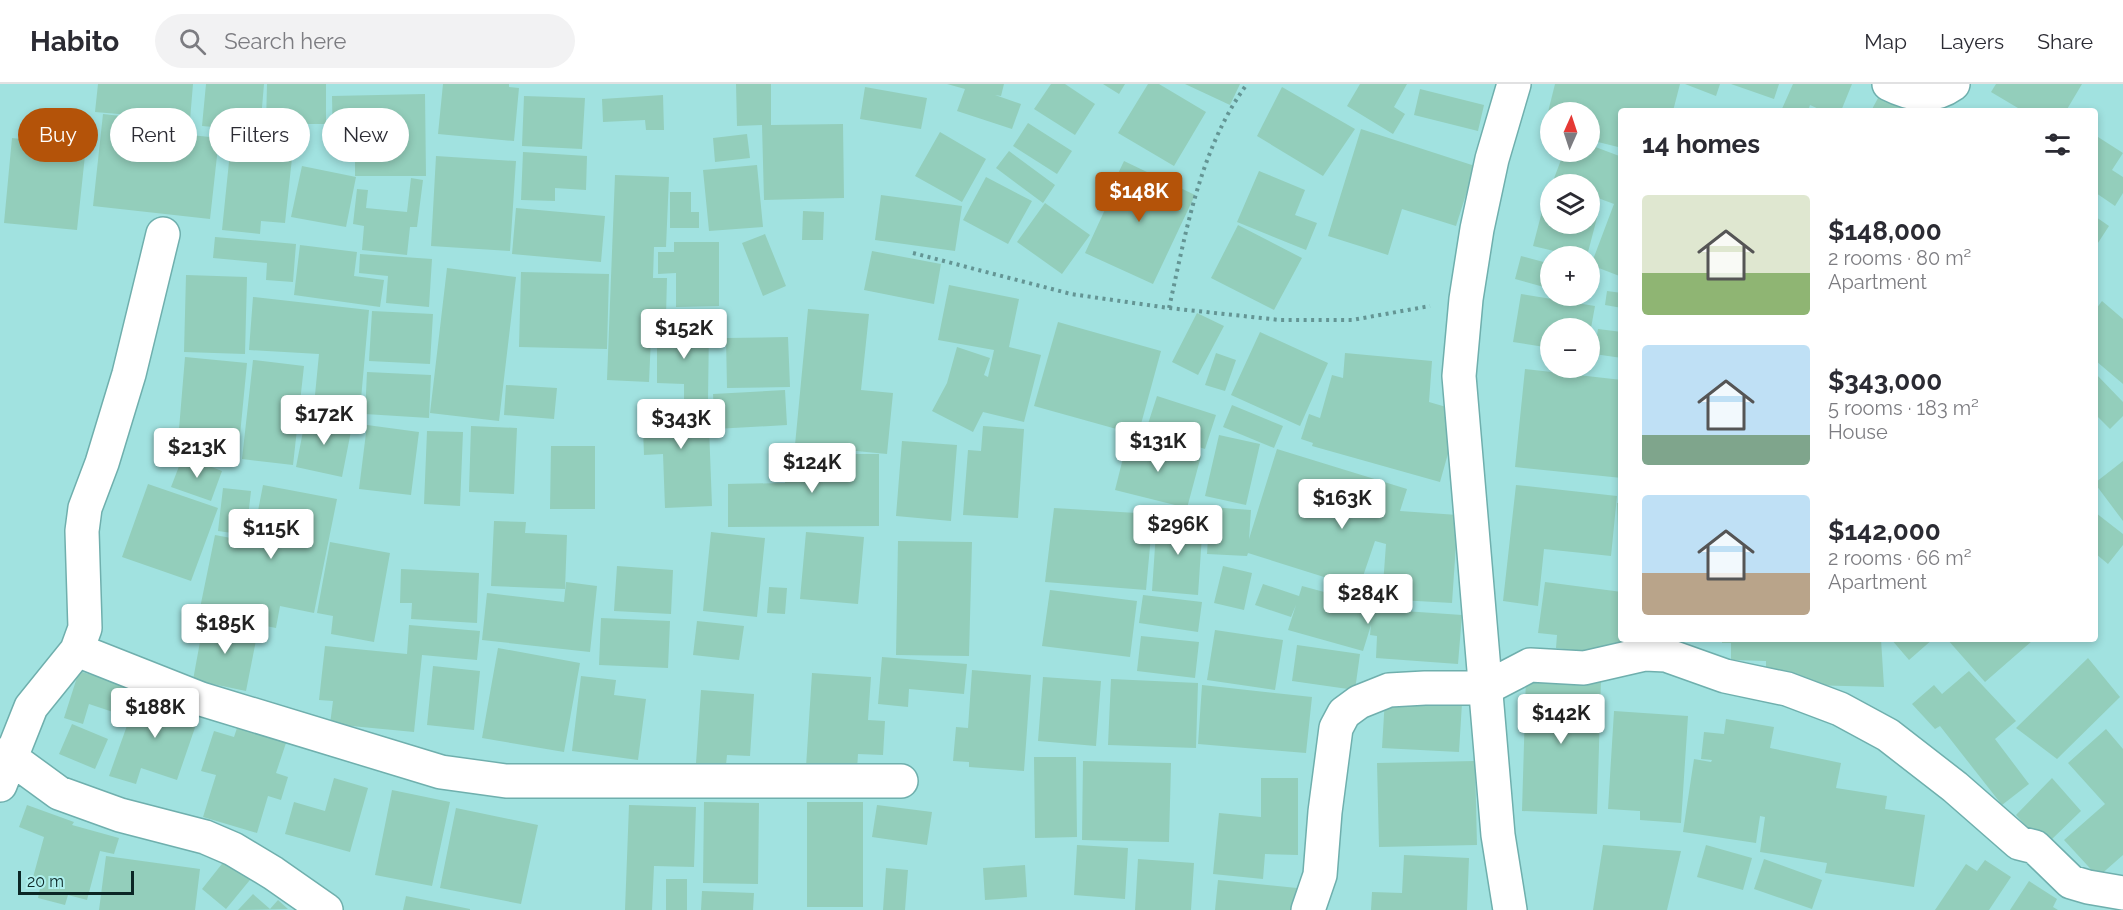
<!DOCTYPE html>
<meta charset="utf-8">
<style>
:root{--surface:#fff;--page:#f2f2f3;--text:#2b2b33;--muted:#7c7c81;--line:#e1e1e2;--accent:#b45309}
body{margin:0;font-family:Raleway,sans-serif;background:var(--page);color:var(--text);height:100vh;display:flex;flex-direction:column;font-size:22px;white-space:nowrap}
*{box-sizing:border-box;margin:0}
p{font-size:20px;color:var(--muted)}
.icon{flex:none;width:33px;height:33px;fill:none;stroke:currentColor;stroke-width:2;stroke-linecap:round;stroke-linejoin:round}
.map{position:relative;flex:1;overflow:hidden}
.panel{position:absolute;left:1618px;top:24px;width:480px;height:534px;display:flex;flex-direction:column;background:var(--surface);border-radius:6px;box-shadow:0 3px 9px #0003}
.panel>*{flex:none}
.top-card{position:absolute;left:18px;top:24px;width:570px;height:54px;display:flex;gap:12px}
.needle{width:39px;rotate:3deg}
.tools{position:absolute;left:1540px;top:18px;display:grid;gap:12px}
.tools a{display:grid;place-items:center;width:60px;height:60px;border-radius:50%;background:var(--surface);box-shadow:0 3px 9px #0003;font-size:30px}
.scale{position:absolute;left:18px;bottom:15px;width:116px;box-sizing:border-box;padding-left:6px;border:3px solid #0b2625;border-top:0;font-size:16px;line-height:21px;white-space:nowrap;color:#0b2625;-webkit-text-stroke:4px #aeefed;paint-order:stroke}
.price{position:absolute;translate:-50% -51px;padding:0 14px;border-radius:6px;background:#fff;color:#222;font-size:20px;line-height:39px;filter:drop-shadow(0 2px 3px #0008)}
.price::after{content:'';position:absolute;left:50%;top:36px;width:18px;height:14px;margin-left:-9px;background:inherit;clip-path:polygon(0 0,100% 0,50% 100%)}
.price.current{background:var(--accent);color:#fff}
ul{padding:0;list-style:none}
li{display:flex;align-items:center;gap:18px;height:150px;padding:0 24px}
li span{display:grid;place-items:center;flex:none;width:168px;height:120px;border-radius:6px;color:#555}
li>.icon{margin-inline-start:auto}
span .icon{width:72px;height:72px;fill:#fffc;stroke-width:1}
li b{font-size:26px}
h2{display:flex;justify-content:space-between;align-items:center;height:72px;padding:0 24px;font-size:26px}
.chip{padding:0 21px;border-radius:27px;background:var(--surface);box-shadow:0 3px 9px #0003;font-size:21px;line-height:54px}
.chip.current{background:var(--accent);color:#fff}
header{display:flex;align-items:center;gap:36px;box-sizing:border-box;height:84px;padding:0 30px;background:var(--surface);border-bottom:2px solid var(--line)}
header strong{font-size:28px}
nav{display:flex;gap:33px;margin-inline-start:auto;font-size:21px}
.search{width:420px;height:54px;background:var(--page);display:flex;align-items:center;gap:15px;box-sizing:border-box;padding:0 21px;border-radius:33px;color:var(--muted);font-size:22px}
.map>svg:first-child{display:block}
.building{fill:#93cebb}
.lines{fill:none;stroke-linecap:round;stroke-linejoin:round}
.street-casing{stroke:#6fafad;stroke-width:36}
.path{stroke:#649594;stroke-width:4;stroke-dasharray:3 4.5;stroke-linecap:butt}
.street{stroke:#fff;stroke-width:33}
</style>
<header>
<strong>Habito</strong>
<div class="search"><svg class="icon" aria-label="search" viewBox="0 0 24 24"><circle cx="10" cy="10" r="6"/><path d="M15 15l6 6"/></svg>Search here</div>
<nav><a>Map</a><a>Layers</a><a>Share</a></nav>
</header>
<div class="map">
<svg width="2123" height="826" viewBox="0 0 2123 826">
<rect width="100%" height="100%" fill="#a1e2e0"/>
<path class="building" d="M98,0h95l-3,36 -95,-8z
M206,0h58l-4,47 -58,-5z
M267,0h59v40h-60z
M443,0h66v3l10,1 -5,53 -76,-7z
M736,0h35v41l72,-1 1,74 -80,2 -2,-75 -25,1z
M947,0h57l-3,12 -6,-1 26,9 -9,25 -55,-18 8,-22z
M1051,0h14l30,20 -20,31 -41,-26z
M1103,0h22l-6,10z
M1148,0h11l47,28 -32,54 -56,-33z
M1185,0h55l-10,21z
M1360,0h47l-13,23 11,7 -12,20 -46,-28z
M1555,0h125l-7,27h-51v37l-32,-8v-28h-39v18l-7,-2z
M1685,0h35l-4,12z
M1731,0h48l-5,15z
M1793,0h59l-11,27h-18l-13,-6 -2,6h-27z
M1996,0h86l-16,27h-43l-32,-19z
M865,3l62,11 -6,31 -61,-10z
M1282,3l73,42 -32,47 -66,-40z
M1884,3l47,24h-60z
M1420,5l64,16 -6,26 -64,-16z
M425,10l1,82h-71v-28h-22l-1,-52z
M663,11l1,35h-18l-1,-10 -42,2 -1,-23z
M524,12l61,2 -3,51 -60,-3z
M103,30l89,10 -1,11 28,3 -9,81 -117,-13z
M1028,39l44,28 -15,23 -44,-28z
M1361,45l114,37 -19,60 -54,-17 -14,46 -60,-19z
M940,48l46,27 -24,43 -47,-26z
M747,50l3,24 -35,4 -2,-24z
M2098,53l25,16 -11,17 11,7v16l-8,13 -19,-13v-52z
M12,54l74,8 -9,84 -73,-7z
M1590,61l32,12v120l-31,-12 23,-61 -24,-9v-11h-28l-9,-3 11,-29h26z
M1009,67l46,34 -12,18 -47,-35z
M230,68l62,6 -7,65 -24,-2 -1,13 -38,-4z
M523,68l64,4 -1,34 -31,-2v13l-34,-1z
M436,72l80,5 -6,90 -79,-5z
M1124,77l71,34 -42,89 -68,-31 23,-50 -3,-2z
M757,81l6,62 -54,4 -6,-61z
M302,82l54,11 -10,50 -55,-10z
M1259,87l46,19 -10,25 22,8 -11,27 -69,-28z
M615,91l54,2 -3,70h-12l-1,31h14l-1,38 -14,-1 -3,67 -42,-2z
M986,93l46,24 -24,43 -45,-24z
M411,94l12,2 -6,47h-7l-3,28 -45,-5 2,-24 -11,-2 4,-35 11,1 -2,18 41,4z
M670,108h21v20h8v16h-29z
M881,111l81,11 -7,45 -80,-11z
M1546,112l5,2v26h39v-16l9,2 -12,46h-12l-42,-10z
M1045,119l45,32 -28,39 -45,-32z
M516,124l89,8 -4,46 -89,-8z
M803,127l21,1 -1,28h-21z
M2096,133l13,9 -13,20z
M1238,141l64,33 -28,52 -63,-32z
M765,150l21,52 -23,10 -21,-53z
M215,153l81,7 -3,38 -27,-2 1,-17 -54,-5z
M674,158h45v64l-43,1v-34l-18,1v-22h16z
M300,161l57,7 -3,24 30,4 -4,27 -86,-12z
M872,167l69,13 -7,40 -70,-14z
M360,170l72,5 -3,48 -43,-4 2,-27 -29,-3z
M1521,172l30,8v25l-36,-10z
M447,184l69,9 -17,144 -69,-8z
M521,188l88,2 -2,75 -88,-2z
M186,191l61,2 -2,77 -61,-2z
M949,201l70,14 -10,48 32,8 -17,67 -41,-10 -10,20 -41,-21 15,-28 10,-36 33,11 -6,17 4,2 6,-27 -56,-10z
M1607,207l15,2v15l-17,-3z
M1521,210l74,12 -4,22h-40v20l-38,-6z
M253,213l116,13 -8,89 -46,-4 4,-41 -70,-4z
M2102,217l21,18v65l-27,-23v-52z
M808,225l61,5 -8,76 32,3 -6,61 -92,-9z
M372,227l61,3 -3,50 -61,-3z
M1197,229l27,13 -26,49 -26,-13z
M1058,238l103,29 -23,84 -104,-29z
M657,244h52l-1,72 -24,-1v-15l-27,-1z
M1598,245l24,3v26l-28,-4z
M1260,248l68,31 -28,63 -69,-31z
M788,253l2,50 -63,1 -1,-50z
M1216,269l20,7 -11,31 -20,-6z
M1345,269l87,8 -3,41 31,9 -20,71 -128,-36 1,-3 -12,-4 8,-25 11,4 12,-43 11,3z
M185,273l62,6 -7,72 -61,-6z
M253,276l51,6 -11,99 -51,-6z
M1525,285l97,11v98l-107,-11z
M367,288l64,3 -2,43 -64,-4z
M2096,290l27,28v14l-13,13 -14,-14z
M506,301l51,3 -3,31 -50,-4z
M785,306l2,35 -72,4 -2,-35z
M1157,312l59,19 -11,34 -59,-19z
M708,317l4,105 -47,2 -2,-54 -19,1 -2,-52z
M1232,321l51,21 -9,22 -51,-21z
M306,332l46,10 -10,51 -46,-10z
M367,341l52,7 -8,63 -52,-6z
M471,342l46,2 -3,66 -45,-2z
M983,342l41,3 -6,89 -55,-3 5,-65 13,1z
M427,347l36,1 -3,74 -36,-2z
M1219,351l41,9 -14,61 -41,-9z
M1128,354l73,18 -14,52 -72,-18z
M902,357l55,4 -6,76 -55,-5z
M551,362h44v63h-45z
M1277,365l130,40 -7,22 58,4 -6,88 -70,-4 4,-55 -11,-3 -16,47 -111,-35 -1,3 -40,-2 3,-47 41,3 -2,29z
M785,370h94v72l-151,1v-43l57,-1z
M183,372l39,15 -11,30 -40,-14z
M2123,377v60l-27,-36v-3z
M148,400l70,24 -27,73 -69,-24z
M263,401l74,14 -23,114 -34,-7 -4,22 -77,-15 16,-78 37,7z
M1516,401l101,11 -6,60 -67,-7 -6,57 -35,-5z
M223,404l28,3 -5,44 -28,-4z
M1617,419h5v48h-3z
M1054,424l99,6 -7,76 -101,-8z
M2096,429l27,21v11l-15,19 -12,-10z
M1157,433l46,3 -5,75 -46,-4z
M494,437l32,1 -1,11 42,2 -2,54 -74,-3z
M711,448l54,6 -8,79 -54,-6z
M806,448l58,5 -6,67 -58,-5z
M898,457l74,1 -3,114 -73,-1z
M330,458l60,11 -16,89 -43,-8 2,-18 -16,-3z
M617,482l56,4 -2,44 -57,-3z
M1223,482l29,7 -8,37 -30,-7z
M401,485l78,4 -2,50 -66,-4 1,-16h-12z
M566,498l31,4 -7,66 -108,-12 5,-47 77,9z
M1545,498l77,10v47l-2,17 -64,-8 1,-13 -19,-2z
M1263,500l36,12 3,-10 74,20 -1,3 87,6 -4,49 -82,-6 1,-22 -7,-1 1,-10 -8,26 -75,-21 8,-25 -5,12 -36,-12z
M769,503l18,1 -2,26 -18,-1z
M1050,506l87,11 -7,56 -88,-11z
M1143,511l59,7 -4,30 -59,-9z
M601,534l69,3 -2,47 -69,-3z
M204,536l54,10 -12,61 -53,-11z
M697,537l47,5 -5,34 -46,-5z
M409,541l71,6 -3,29 -55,-5 -8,77 -84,-8 3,-23 -14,-1 6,-54 82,8z
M1215,546l68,10 -8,50 -68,-10z
M1141,552l58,6 -4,36 -58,-7z
M1722,555h159l3,48 -118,-3v-23l-35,-1v-17h-9z
M1891,555h42l-24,21z
M1947,555h83l2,2 -47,41z
M1297,561l63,9 -5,36 -63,-9z
M498,564l82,15 -16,89 -82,-14z
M882,573l85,7 -3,30 -55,-5 -1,18 -30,-3z
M2088,574l32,39 -63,62 -41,-31z
M433,582l47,5 -6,59 -47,-5z
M972,586l59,5 -7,96 -55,-4v-5l-16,-1 3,-34 12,1z
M79,587l55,17 -9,28 -36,-12 -6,20 -19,-6z
M1969,587l47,50 -21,18 34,45 -27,21 -62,-79 -5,3 -23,-25 22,-19 8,9z
M812,589l59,4 -3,43 17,1 -2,34 -25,-1 -1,16 -51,-3z
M581,592l35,4 -2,15 32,4 -8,61 -66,-9z
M1526,592l75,3 -4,135 -75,-3z
M1043,593l58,4 -5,65 -58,-5z
M1111,595l87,4 -2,65 -88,-3z
M1202,601l110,12 -6,56 -108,-9z
M701,606l53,4 -4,62 -23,-1 -1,10 -30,-2z
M139,608l61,21 -23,67 -36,-12 -5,16 -27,-8z
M1385,614l77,5 -3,49 -77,-4z
M1614,627l74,5 -7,107 -41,-3v-9l-32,-2z
M1726,635l48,8 -4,21 71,15 -5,25 51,8 -2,13 40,6 -11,72 -89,-14 2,-10 -67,-11 5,-35 -5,-1 -4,27 -73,-11 11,-73 17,3 1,-2 -11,-1 3,-27 20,2z
M72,640l36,15 -13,30 -36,-15z
M238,641l49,15 -11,33 12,4 -7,23 -13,-4 -11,37 -54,-16 13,-42 -15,-4 13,-40 20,6z
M2106,645l17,20v106l-25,22 -34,-37 41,-36 -37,-41z
M1034,673h42l1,80 -42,1z
M1083,677l88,2 -2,79 -87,-2z
M1475,677l2,84 -98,2 -2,-84z
M334,694l34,10 -18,64 -65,-18 9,-32 31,9z
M1261,694h37v77l-33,-1 -2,25 -50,-5 6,-61 42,4z
M2052,694l29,33 -30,29 -7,-7 -6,6 -22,-24z
M392,706l58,12 -18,84 -57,-11z
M704,718l55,1 -1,81 -55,-1z
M807,718h56v105h-56z
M27,721l47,17 -2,3 47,13 -5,16 -14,-3 -13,49 -19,-5 -3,10 -27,-7 3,-14 -9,-3 12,-44 -25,-10z
M629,721l67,2 -2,60 -40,-1 -2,44h-27z
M877,721l55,7 -5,33 -55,-8z
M456,724l82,17 -17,79 -81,-16z
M1077,761l51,3 -3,51 -51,-4z
M1603,761l78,6 -14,59h-74z
M1706,761l46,13 -9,32 -46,-13z
M229,771l25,20 -28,34 -24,-20z
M1404,771l65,3 -2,52h-96l1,-18 30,1z
M106,772l94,13 -5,41h-96z
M1138,775l56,4 -3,47h-56z
M1764,775l58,21 -10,29 -58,-20z
M1985,776l26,17 -22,33h-54l31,-46 11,7z
M1025,781l2,32 -42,3 -2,-32z
M886,784l22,2 -3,40h-22z
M666,795h21v31h-21z
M1218,796l89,9 -2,21h-90z
M2029,797l28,18 -4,8 5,3h-48z
M702,807l52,2 -1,17h-52z
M253,810l17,15 8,-9 10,9 -50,1z
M406,812l64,13v1h-67z"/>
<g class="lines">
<defs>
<path id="street" d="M1889,0c22,11 43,15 64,0
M77,566l124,49 240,73 65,9h395
M0,671l11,3 48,35 61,22 85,22 28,12 40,24 53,37
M0,701l31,-78 46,-57 8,-22 -3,-97 3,-23 17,-45 27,-89 34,-140
M1308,826l12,-35 5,-63 11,-84 8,-15 15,-11 30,-12 36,-2h61l44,-23 54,3 61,-14 21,1 59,21 62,13 53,20 48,26 67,52 64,56 16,4 36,35 17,5 35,6
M1510,826l-12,-75 -39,-459 7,-77 11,-70 15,-70 22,-75"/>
</defs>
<use href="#street" class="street-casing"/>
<path class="path" d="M913,169l158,41 98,14 111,12h72l78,-14
M1169,224c17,-76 31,-160 78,-224"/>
<use href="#street" class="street"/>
</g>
</svg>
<div class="tools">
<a><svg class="needle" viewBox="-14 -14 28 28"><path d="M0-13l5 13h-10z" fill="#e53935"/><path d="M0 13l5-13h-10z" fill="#7c7c81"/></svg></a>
<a><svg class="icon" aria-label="layers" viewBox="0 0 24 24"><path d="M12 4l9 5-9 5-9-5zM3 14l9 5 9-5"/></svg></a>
<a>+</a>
<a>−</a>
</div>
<div class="scale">20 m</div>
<b class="price current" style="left:1139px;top:139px">$148K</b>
<b class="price" style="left:684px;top:276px">$152K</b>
<b class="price" style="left:324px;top:362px">$172K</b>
<b class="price" style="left:681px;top:366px">$343K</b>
<b class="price" style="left:1158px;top:389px">$131K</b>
<b class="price" style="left:197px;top:395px">$213K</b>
<b class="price" style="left:812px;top:410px">$124K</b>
<b class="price" style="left:1342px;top:446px">$163K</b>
<b class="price" style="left:1178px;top:472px">$296K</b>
<b class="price" style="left:271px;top:476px">$115K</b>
<b class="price" style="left:1368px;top:541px">$284K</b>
<b class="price" style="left:225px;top:571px">$185K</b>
<b class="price" style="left:155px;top:655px">$188K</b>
<b class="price" style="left:1561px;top:661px">$142K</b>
<div class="top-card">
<a class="chip current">Buy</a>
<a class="chip">Rent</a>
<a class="chip">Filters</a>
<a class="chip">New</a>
</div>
<section class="panel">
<h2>14 homes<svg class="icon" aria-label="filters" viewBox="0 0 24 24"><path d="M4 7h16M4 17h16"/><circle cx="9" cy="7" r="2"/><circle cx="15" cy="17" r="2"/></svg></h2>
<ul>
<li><span style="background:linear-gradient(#dfe7d0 65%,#8fb573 0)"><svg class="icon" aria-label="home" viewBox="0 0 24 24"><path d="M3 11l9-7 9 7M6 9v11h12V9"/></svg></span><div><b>$148,000</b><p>2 rooms · 80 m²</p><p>Apartment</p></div></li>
<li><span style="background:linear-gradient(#bfe0f5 75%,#7fa58c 0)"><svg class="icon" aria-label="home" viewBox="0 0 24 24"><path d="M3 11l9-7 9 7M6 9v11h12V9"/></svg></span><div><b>$343,000</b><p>5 rooms · 183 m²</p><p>House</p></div></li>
<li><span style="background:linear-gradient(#bfe0f5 65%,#b9a48a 0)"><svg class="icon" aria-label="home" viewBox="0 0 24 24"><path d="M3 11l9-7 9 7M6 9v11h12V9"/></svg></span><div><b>$142,000</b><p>2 rooms · 66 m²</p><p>Apartment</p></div></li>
</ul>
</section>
</div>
